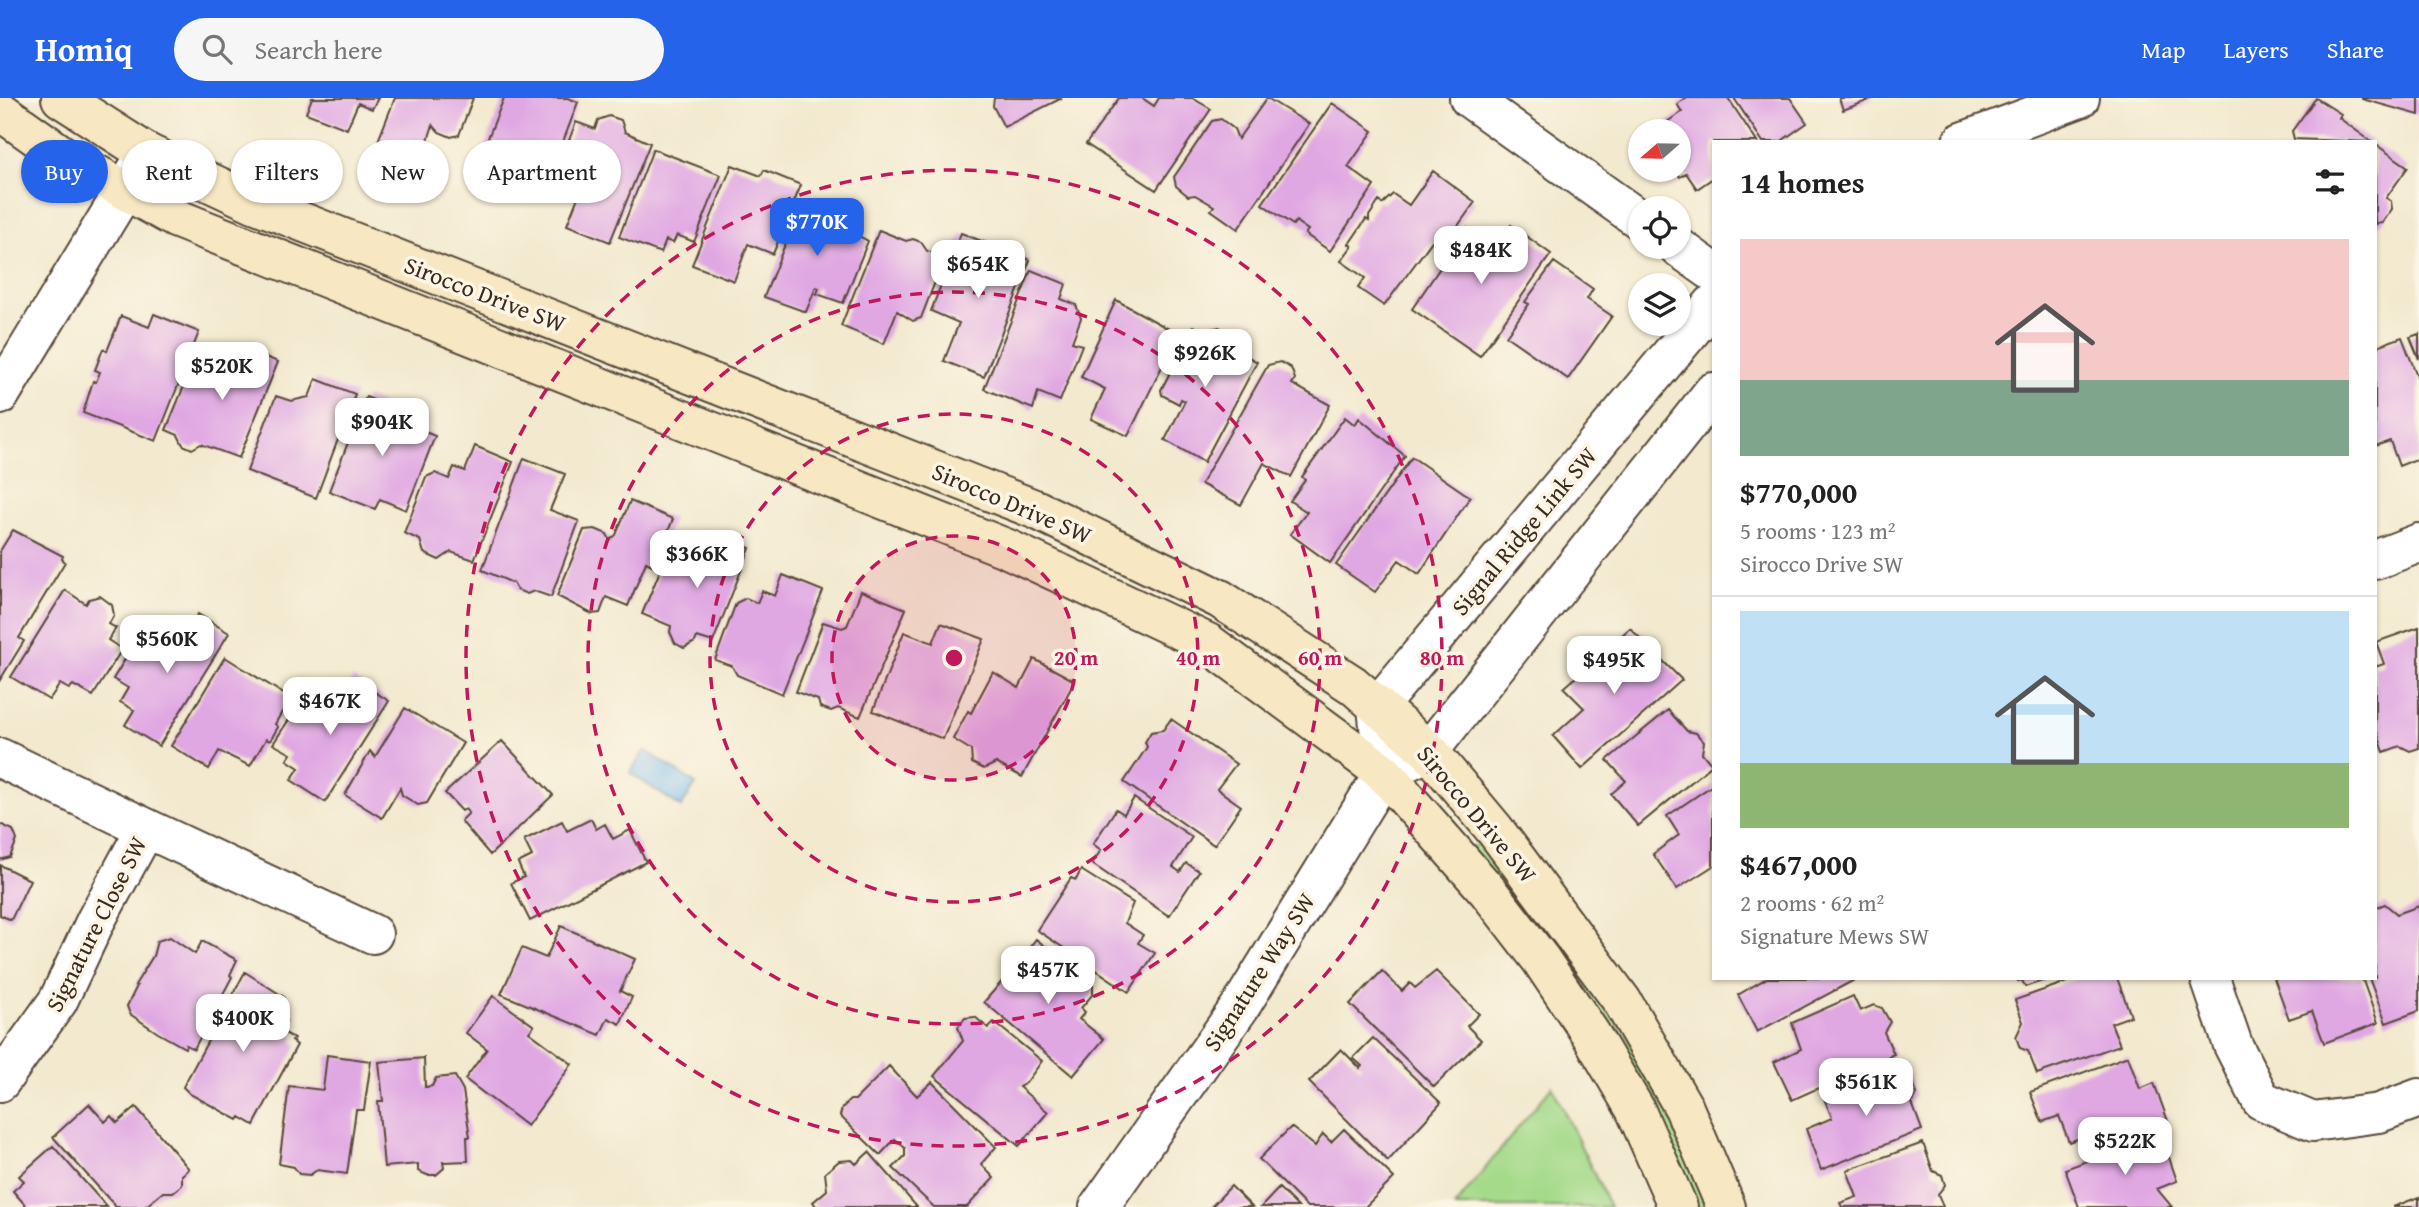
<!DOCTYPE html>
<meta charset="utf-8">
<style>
:root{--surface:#fff;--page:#f6f6f6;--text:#222;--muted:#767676;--line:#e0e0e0;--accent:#2563eb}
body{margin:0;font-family:"Gentium Book Plus",serif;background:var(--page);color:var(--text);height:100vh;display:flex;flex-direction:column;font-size:26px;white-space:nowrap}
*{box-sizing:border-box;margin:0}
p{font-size:23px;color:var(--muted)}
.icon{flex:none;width:38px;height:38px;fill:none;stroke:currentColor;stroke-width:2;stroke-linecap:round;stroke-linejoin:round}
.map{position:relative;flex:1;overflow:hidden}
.details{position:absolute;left:1712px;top:42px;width:665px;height:840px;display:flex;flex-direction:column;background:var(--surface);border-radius:0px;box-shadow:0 2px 5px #0004}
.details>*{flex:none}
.top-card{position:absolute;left:21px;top:42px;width:665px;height:63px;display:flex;gap:14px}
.needle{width:46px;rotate:250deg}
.buttons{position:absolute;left:1628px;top:21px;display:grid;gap:14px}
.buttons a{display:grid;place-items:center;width:63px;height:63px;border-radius:50%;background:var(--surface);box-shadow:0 2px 5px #0004;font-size:35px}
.price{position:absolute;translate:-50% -60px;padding:0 16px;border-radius:14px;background:#fff;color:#222;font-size:23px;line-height:46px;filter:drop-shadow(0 2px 4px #0008)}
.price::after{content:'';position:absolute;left:50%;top:42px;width:21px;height:16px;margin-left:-10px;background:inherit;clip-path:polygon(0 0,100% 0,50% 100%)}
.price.current{background:var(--accent);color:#fff}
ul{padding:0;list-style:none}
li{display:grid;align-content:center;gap:14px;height:371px;padding:0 28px}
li+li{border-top:2px solid var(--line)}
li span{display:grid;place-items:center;height:217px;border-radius:0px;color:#555}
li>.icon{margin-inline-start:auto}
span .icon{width:126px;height:126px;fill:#fffc;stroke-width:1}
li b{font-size:30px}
h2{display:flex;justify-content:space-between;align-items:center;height:84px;padding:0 28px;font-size:30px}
.pill{padding:0 24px;border-radius:32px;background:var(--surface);box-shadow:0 2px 5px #0004;font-size:24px;line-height:63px}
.pill.current{background:var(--accent);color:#fff}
header{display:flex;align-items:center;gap:42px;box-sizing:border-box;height:98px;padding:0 35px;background:var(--accent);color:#fff}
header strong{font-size:33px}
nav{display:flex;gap:38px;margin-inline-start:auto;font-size:24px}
.search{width:490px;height:63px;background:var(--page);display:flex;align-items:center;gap:18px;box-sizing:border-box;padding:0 24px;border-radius:38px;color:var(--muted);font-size:26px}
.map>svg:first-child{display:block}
.green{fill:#a5da8b;stroke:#708254;stroke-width:2}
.water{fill:#7abdf0;stroke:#5a7487;stroke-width:2}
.building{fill:#e0a8e3}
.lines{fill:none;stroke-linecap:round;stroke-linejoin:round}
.street-casing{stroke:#564738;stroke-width:42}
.secondary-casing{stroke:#564738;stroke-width:42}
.street{stroke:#fff;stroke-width:38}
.secondary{stroke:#f7e8c3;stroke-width:38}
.ring{fill:none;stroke:#c2185b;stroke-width:3.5;stroke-dasharray:12 9}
.labels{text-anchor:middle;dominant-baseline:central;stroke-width:7;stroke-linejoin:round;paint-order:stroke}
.street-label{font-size:24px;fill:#3b2a1e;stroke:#fcf5e5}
.centre{fill:#c2185b;stroke:#fcf5e5;stroke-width:3.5}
.ring-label{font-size:21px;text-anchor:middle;font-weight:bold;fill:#c2185b;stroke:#fcf5e5;stroke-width:7;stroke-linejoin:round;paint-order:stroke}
</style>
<header>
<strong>Homiq</strong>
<div class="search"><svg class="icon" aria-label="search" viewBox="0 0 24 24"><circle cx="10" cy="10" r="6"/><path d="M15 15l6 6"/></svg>Search here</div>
<nav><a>Map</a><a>Layers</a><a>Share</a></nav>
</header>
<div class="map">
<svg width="2419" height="1109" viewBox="0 0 2419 1109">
<rect width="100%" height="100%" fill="#fcf5e5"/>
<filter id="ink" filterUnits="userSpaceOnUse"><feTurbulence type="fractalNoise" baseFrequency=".0143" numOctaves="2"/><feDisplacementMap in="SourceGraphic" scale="14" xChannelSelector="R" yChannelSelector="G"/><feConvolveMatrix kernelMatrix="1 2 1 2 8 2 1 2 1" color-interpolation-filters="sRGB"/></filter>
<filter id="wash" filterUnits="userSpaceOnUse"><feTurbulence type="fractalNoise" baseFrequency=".00686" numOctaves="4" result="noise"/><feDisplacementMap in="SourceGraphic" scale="28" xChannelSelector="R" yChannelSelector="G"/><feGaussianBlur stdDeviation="1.57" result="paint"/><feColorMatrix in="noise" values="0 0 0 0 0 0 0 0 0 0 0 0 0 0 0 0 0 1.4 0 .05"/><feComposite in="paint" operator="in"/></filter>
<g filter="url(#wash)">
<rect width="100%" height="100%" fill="#f2e9ce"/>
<path class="green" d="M1485,740l162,227 66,142h-21l-224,-356z
M1552,988l58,121h-156z"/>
<path class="water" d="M645,652l51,34 -15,23 -51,-34z"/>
<g id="blocks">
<path class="building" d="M312,0h66l-6,11 -14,-6 -11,26 -41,-16z
M395,0h78l-14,37 -8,2 -12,-5 -6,-7 -11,33 -44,-17z
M504,0h64l10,4 -26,69 -22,-8 2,-4 -5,-2 -15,41 -42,-15z
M994,0h68l-58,29 -11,-21z
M1119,0h23l12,8 5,-8h33l19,11 -55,81 -70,-46z
M1267,0l42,26 -71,105 -27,-19 3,-4 -19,-11 -7,1 -12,-10 -2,-9 38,-56 9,-2 13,10 4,10z
M1686,0h42l29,44h-44v36l-16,11 -11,-16 -6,4 -5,-7h3v-39h-25l29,-19 -5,-8z
M1734,0h56l17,25 -27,19h-17z
M1839,0h36l-32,12z
M2316,0l25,16 -2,4 33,24 -78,-3 -2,-8z
M2362,0h57v17l-57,-16z
M1332,5l41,28 -25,36 26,19 -44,65 -25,-17 3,-4 -10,-7 -2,-2 -3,4 -31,-21z
M609,18l12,4 4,12 25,11 -40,99 -43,-17 15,-38 -27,-10 21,-55 19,7 3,-9z
M2375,46l33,23 -22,31 5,3 1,8 -10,14 -7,1z
M653,51l68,26 -27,67 -17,-7 -4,8 -7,-3 -5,13 -42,-16z
M732,67l29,11 3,-6 37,15 -28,69 -25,-10 -14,37 -42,-16z
M1433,73l42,31 -33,46 -10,-7 -48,65 -26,-18 7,-10 -24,-17 11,-15 -3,-2 17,-25 3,2v-5l10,-15 3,3 11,-10 16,11z
M802,104l24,8 10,-5 14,5 4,11 -4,10 18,10 -25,62 -26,-9 2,-6 -3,-1 -10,25 -42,-15z
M1511,127l40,29 -71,102 -68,-47 55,-81 28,20z
M879,132l27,11 7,-2 8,3 6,9 18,5 -24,62 -8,3 -16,-10 -13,33 -43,-18z
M961,135l69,27 -46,117 -40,-16 15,-38 -28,-12z
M1554,164l39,27 -6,10 25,17 -44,63 -62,-43 23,-32 -4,-2z
M1031,172l35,14 -5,15 15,6 5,13 -9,24 10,3 -22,56 -22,-9 -5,17 -49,-20z
M1116,202l62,34 -50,102 -37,-17 14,-30 -24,-12z
M154,216l45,18 -43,109 -73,-28 10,-32 3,1 4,-10 -5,-2 8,-21 4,2 14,-35 28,11z
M1194,228l14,9 3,-6 8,-2 12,7 2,14 24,14 -53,100 -39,-22 20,-39 -4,-2 -2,5 -17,-9 -1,-5z
M2419,236v25l-9,-22z
M2402,239l17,44v77l-20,8 -9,-25 -15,5v-99z
M236,247l42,17 -39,96 -38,-14 -9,5 -9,-4 -5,-10 -12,-5 31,-76 31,15z
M1280,264l11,6 4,11 -3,5 38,21 -39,72 -27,-14 -23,42 -40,-21 67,-119z
M316,281l39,15 -39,104 -69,-27 29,-75 15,5 18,-4z
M366,299l37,15 -1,4 7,2 -5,10 4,-3 27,11 -29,74 -26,-11 -5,10 -46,-18z
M1345,319l10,8 4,-7 46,38 -75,107 -40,-29 17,-22 -17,-11 15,-21 -3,-3z
M475,348l38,16 -39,98 -23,-8 -12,8 -15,-7 -4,-13 -16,-7 22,-56 9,-4 14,6 5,-12 11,4z
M1412,359l58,40 -51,77 -20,-14 -24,32 -39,-27z
M524,360l41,16 -15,36 29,11 -28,76 -17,-6 -7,3 -10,-4 -4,-7 -31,-13z
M630,403l43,18 -19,47 -8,-4 -18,44 -22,-9 -6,16 -8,1 -35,-18 27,-66 11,-1 12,5 3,6 6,-5z
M13,432l50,26 -1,3 3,3 -46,76 5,3 -24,39v-129z
M707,434l43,16 -37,94 -16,-5 -2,5 -11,6 -9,-5 -5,-11 1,-6 -29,-12 25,-60 22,4 5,6z
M783,477l40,16 -41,103 -45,-19 -5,-9 -17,-6 21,-57 10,-5 11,5 5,-12 13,5z
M65,492l21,14 3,-5 11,-3 12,9 2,10 -5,9 7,4 -8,12 14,9 -29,47 -20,-11 -4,4 -9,-5 -11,16 -38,-23z
M861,493l45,18 -46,108 -22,-9 -7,3 -11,-4 -2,-7 -22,-8 27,-70 19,6 5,-2z
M198,516l31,19 -70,113 -34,-21 9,-15 -14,-8 8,-14 -15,-9 22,-36 9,6 13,-22 10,6 6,-11 15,9z
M941,525l43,16 -41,100 -70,-28 31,-79 29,11z
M2419,529v121l-9,3 -10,-5 -16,6 -9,-26v-59l9,-3 -8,-22z
M1630,530l52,52 -100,89 -29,-33 31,-28 -20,-20z
M225,559l65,41 -15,26 3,3 -8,14 -4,-2 -16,27 -31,-15 -10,18 -38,-23z
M1034,561l41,22 -53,96 -26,-14 -12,6 -12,-6 -1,-13 -18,-11 15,-28 3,2 22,-41 26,16z
M353,580l36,23 -64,101 -34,-22 8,-12 -12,-8 4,-6 -18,-10 28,-43 18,11 13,-19 8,5z
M405,610l58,35 -36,60 -9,2 -16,-10 -2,-7 -18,30 -37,-23 25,-44 5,6z
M1668,612l19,21 9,2 8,9 -2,11 10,12 -74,61 -27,-32 15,-13 -19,-21z
M1171,621l65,45 -19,25 24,17 -27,39 -90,-63 23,-35 -2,-5 6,-10 12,-2z
M502,643l51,54 -63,60 -29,-34 8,-8 -4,-4 -3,2 -17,-18z
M1713,687v81l-36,23 -24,-35 26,-19 -12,-19z
M1134,700l58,39 -19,30 7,5 6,-9 13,8 -30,45 -77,-52 9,-14 -8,-6 23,-35 8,5z
M591,721l5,10 9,-5 8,15 17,-9 16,32 -116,59 -19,-38 13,-6 -6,-14 14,-7 -8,-16 38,-19 5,10z
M0,726l13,6 4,10 -7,17 -10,3z
M0,767l30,15 -19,40 -11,-5z
M1081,772l52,33 -8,20 18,12 -5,8 17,10 -26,39 -92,-62 34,-52 5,2z
M2385,806l12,10 22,-8v105l-33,12 -17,-45h6v-70z
M561,828l74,33 -15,32 12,6 -12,27 -12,-6 -8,17 -99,-41 21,-46 24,10z
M170,839l25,17 7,-13 35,19 -7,15 2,2 -38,72 -8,-4 -1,3 -27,-15 -28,-19 -3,-8 10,-20 -2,-1 18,-29 4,-15z
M1036,841l57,46v9l-12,14 4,4 -6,7 25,20 -31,37 -89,-74 21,-24 -2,-7 12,-12 7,-2z
M1382,873l20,20 8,-8 5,5 21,-17 43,43 -12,12 14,14 -47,47 -84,-83z
M245,874l39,25 -10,18 12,6 -5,10 13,7 -2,3 5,4 -43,80 -14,-8 -2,3 -48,-26 -7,-7z
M1767,880h91l-101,54 -19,-37z
M2017,880h31v1l-23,8 -3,-7 -4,1z
M2078,880h39l14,38 -20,7 9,22 -83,29 -9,-23 -8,-3 -4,-11 7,-15 -8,-22z
M2274,880h88l16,45 -54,20 -12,-32 -23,8z
M493,898l41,30 -5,6 43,32 -45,62 -62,-47 22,-30 -21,-16z
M1853,898l7,15 14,-6 8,3 8,14 -6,10 10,22 -102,46 -18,-38 27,-13 -9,-26z
M975,919l13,11 6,-6 48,39 -16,22 -7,4 29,25 -29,34 -85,-70 29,-35 -5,-14 7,-9z
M1373,940l68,65 -53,58 -79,-79 32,-33 19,19 2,-2 -9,-8z
M327,957l44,6 -7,49h-8l-9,64 -30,-4 -7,5 -11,-1 -5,-7 -15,-3 10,-78 34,4z
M2128,958l12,33 14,-6 15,41 -78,28 -5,-16 -17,6 -10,-26 -17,6 -12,-30z
M424,960l1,29 7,-1 4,-8 19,-2 8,14 7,47h-3l1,24 -25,1 1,6 -8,7h-9l-9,-4v-7l-34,3 -6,-66h5l-4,-39z
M889,968l28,30 15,-14 64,65 -15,17 13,14 -27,29h-33l-41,-39 12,-12v-8l-10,-9 -15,16 -40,-39 2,-8 8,-8h5z
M1900,970l9,5 8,21 -5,9 10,27 -101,40 -15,-41 26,-11 -8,-20z
M89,1006l16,18 6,-6 6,7 19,-16 53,62 -7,6v10l-9,7h-10l-18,15h-29l-63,-70z
M1291,1029l24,19 8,-12 8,8 13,-13 50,49 -29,29h-58l-48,-48z
M2161,1036l16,47 -20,8 15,18h-93l-14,-38z
M1923,1045l10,28 9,4 3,10 -7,9 5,13h-101l-2,-4 17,-6 -10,-27z
M53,1048l54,61h-80l-14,-16 11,-10 -5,-5z
M869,1054l48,55h-100l-4,-5 14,-12 -2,-17 14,-12 13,-1 4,4z
M1231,1088l21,21h-41z
M1279,1090l19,19h-37z
M2419,1099v10h-26z"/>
</g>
</g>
<g filter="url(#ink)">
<use href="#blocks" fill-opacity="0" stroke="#564738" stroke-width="2"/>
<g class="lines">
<defs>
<path id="street" d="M1469,0l171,122
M1962,44l118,-44
M1678,149l35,25
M0,297l147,-242
M2375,462l44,-17
M0,660l146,70 -50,92 -38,81 -58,81
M1384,675l-7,-66 336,-403
M146,730l227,106
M2210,880l23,67 28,55 52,22 66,-9 40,-15
M1099,1109l143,-203 142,-231 45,-22 284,-359"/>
<path id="secondary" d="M61,0l86,55 107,50 783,307 183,89 133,86 76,66 66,79 127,171 62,107 42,99
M0,13l62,44 113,63 833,331 200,94 176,130 103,117 54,70 49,73 45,76 43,98"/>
</defs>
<use href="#street" class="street-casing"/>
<use href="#secondary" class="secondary-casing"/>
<use href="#street" class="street"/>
<use href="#secondary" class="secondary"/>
</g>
</g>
<circle cx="954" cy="560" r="122" fill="#c2185b" fill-opacity=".12"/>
<g class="ring">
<circle cx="954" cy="560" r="122"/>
<circle cx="954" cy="560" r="244"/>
<circle cx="954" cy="560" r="366"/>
<circle cx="954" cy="560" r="488"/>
</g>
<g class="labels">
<g class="street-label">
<text transform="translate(485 196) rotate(21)">Sirocco Drive SW</text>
<text transform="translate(1012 405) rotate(23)">Sirocco Drive SW</text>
<text transform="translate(1524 433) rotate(-50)">Signal Ridge Link SW</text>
<text transform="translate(1477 716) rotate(50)">Sirocco Drive SW</text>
<text transform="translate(96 826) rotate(-63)">Signature Close SW</text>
<text transform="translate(1259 874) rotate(-57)">Signature Way SW</text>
</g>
</g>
<circle cx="954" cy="560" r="10" class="centre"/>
<g class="ring-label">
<text x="1076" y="567">20 m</text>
<text x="1198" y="567">40 m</text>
<text x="1320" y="567">60 m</text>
<text x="1442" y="567">80 m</text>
</g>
</svg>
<div class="buttons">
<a><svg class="needle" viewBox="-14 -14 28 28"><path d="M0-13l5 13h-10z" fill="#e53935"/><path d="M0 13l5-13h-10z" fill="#767676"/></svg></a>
<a><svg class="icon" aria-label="locate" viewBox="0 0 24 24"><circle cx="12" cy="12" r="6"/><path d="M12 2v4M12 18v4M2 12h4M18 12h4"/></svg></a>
<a><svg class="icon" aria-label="layers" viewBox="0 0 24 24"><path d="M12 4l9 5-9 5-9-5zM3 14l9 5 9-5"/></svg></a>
</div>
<b class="price current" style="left:817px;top:160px">$770K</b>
<b class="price" style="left:1481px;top:188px">$484K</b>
<b class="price" style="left:978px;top:202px">$654K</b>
<b class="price" style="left:1205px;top:291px">$926K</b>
<b class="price" style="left:222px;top:304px">$520K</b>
<b class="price" style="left:382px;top:360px">$904K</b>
<b class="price" style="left:697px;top:492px">$366K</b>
<b class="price" style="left:167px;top:577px">$560K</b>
<b class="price" style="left:1614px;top:598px">$495K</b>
<b class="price" style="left:330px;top:639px">$467K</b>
<b class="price" style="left:1048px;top:908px">$457K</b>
<b class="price" style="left:243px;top:956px">$400K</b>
<b class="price" style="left:1866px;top:1020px">$561K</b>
<b class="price" style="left:2125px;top:1079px">$522K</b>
<div class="top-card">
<a class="pill current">Buy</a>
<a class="pill">Rent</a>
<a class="pill">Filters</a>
<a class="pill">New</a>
<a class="pill">Apartment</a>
</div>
<section class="details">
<h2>14 homes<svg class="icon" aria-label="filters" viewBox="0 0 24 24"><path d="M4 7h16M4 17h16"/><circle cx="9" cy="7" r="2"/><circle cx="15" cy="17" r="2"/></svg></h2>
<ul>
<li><span style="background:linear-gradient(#f6c9c9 65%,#7fa58c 0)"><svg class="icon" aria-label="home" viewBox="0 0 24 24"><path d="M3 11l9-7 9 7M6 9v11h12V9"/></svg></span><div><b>$770,000</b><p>5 rooms · 123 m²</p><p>Sirocco Drive SW</p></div></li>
<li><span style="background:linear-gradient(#bfe0f5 70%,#8fb573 0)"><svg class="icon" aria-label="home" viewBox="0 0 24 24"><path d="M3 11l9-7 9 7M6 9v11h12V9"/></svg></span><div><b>$467,000</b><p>2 rooms · 62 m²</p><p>Signature Mews SW</p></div></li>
</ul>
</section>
</div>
